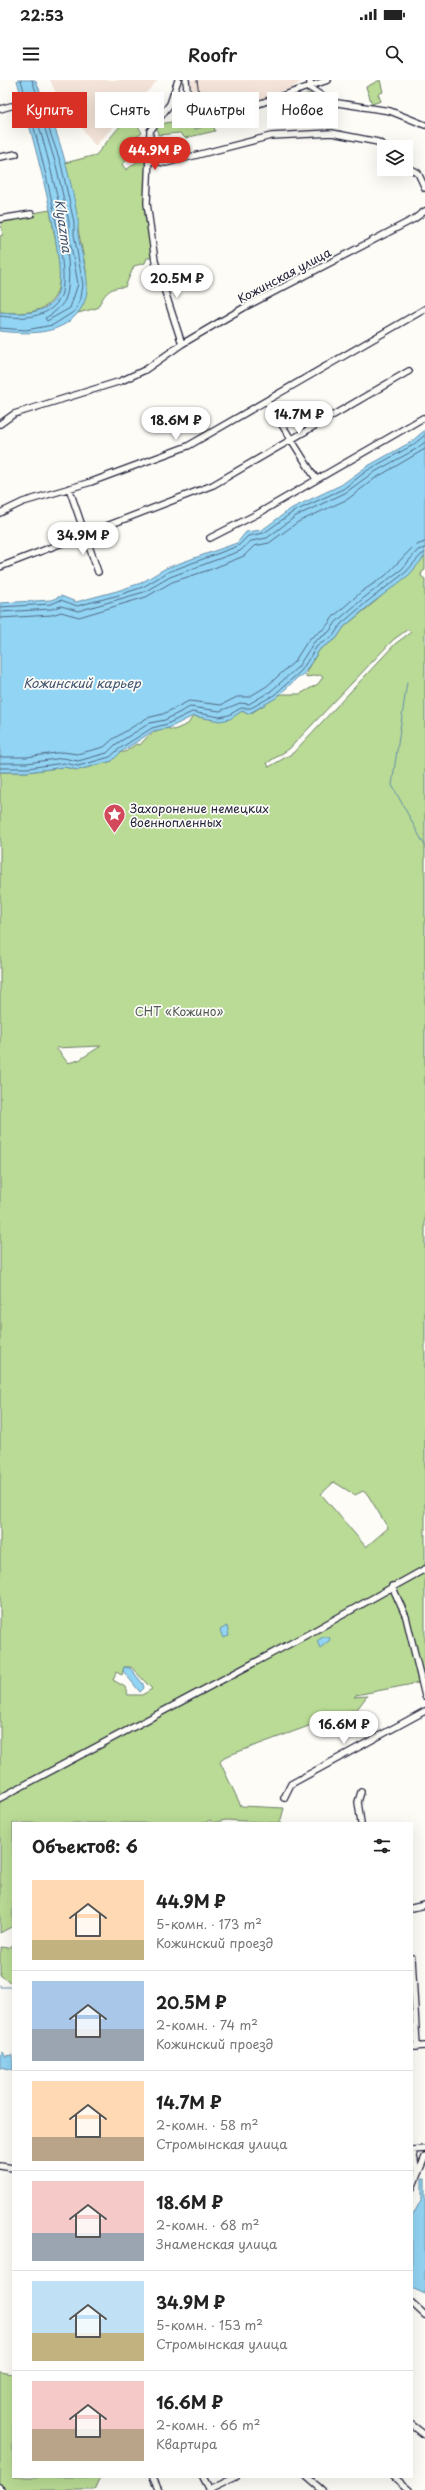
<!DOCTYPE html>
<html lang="ru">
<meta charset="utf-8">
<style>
:root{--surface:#fff;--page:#f2f2f2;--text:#222;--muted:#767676;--line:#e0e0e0;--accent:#d93025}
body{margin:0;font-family:"Playpen Sans",sans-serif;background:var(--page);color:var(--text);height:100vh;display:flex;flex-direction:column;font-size:15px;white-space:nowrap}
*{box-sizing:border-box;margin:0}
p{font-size:13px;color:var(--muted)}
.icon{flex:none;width:22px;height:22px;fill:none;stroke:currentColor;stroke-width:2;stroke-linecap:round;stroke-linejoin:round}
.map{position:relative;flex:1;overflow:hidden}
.details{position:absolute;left:12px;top:1742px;width:401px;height:656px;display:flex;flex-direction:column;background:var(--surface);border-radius:0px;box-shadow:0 4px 16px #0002}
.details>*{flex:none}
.top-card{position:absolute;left:12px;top:12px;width:401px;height:36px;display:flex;gap:8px}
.controls{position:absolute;left:377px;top:60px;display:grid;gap:8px}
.controls a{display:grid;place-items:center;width:36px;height:36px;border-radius:0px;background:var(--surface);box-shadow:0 4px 16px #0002;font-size:20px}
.price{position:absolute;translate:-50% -34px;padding:0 9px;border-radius:14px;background:#fff;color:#222;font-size:13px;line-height:26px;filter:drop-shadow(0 1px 2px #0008)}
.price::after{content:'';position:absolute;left:50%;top:24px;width:12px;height:9px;margin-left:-6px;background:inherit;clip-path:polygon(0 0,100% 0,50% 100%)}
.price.current{background:var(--accent);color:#fff}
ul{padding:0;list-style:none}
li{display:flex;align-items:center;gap:12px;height:100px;padding:0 20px}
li+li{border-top:1px solid var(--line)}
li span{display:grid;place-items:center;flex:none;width:112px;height:80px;border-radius:0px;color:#555}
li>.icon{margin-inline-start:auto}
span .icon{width:48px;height:48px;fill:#fffc;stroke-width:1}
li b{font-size:17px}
h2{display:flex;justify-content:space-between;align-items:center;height:48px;padding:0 20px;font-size:17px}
.chip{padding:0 14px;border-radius:0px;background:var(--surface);box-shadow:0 4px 16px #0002;font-size:14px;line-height:36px}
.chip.current{background:var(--accent);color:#fff}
.status{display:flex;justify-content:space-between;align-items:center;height:28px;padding:0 20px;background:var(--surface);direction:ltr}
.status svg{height:11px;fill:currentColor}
header{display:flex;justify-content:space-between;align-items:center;height:52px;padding:0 20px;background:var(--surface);font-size:18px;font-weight:600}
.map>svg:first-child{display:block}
.built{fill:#f3e3d8}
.green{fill:#b9db95;stroke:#6e7e68;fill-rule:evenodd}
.water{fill:#92d4f3;stroke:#658da9}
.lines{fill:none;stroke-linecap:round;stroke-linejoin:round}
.shore{stroke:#4f6985;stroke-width:1}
.stream{stroke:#658da9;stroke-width:1}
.minor-casing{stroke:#22223b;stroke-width:8}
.minor{stroke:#fdfcf7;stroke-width:5.5}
.rail{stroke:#22223b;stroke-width:1}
.labels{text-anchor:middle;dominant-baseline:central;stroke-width:3.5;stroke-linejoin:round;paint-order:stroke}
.street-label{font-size:12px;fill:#22223b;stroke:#fdfcf7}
.poi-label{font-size:12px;fill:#22223b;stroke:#fdfcf7;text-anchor:start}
.park-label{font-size:12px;fill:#4f5a56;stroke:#fdfcf7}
.water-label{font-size:13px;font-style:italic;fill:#445772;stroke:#fdfcf7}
</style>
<div class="status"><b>22:53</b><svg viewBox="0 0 49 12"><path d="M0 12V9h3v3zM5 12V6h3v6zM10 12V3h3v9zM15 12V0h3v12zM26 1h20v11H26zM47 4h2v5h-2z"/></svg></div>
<header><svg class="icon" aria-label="menu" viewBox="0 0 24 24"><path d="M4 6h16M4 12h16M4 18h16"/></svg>Roofr<svg class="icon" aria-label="search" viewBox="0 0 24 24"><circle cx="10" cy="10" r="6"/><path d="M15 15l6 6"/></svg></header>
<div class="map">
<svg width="425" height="2410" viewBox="0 0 425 2410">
<rect width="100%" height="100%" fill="#fdfcf7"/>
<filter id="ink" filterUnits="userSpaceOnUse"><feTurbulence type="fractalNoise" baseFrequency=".025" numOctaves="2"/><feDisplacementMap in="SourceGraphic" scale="8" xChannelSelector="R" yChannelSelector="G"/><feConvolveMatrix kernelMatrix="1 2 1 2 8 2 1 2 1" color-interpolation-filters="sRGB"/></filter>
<g filter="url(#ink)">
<path class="built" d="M50,0h108l-63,66 -39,-53z
M190,0h113l-19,14 -65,21 -22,-1z"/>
<path class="green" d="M380,0l3,12 -5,2 3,7 -9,3 -6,-17z
M310,13l2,13 -18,4 -3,-12z
M289,17l4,20 -15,4 -4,-19z
M133,37l9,16 -19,13 8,11 -9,7 4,6 20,-15 -1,60 7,43h-5l-2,5 -11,3 -9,21c-17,0 -20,7 -28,21l-19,5 7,-14 1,-29 -21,-107 31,-8 24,-29z
M177,41l19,8 17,-6 2,8 -30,7 -5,-5 -22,2 -1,-7 8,-5z
M50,130c9,55 31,111 -50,102v-76l3,-1 -3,-16z
M425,476v14l-3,2 -1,4 4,3v1098l-8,2 1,4 -62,12 -2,2 13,-1 -9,12 -134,49 -4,5 21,44 43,2 -4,15 -54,-3 -14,3 -2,-3 -5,3h-192v103l-13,7v-1161h27l37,-5 14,3 34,-9 9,-9h4l11,-8 4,1c9,-11 19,-20 34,-15l14,-6 5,-8c22,3 29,8 49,-5l6,3 5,-2 28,-18h19l18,-10 5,-7 -3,-2 -14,2 1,-7 13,-21 16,-10 8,-12 33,-27zM408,549l3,3 -16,12 -102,109 -24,14 -2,-4 22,-14 104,-109zM101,966l-22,14 -11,3 -12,-15zM334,1402l21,13 8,-4 5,4 20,33 -22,19 -45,-53zM124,1587h7l21,22 -10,6h-14l-3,-8 -12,-7 3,-8 6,3z
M13,1865v39l-13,-9v-28l8,1z
M0,2292l13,2v103h87l-6,13h-94z"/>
<path class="water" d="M17,0h18c21,44 35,92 43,140 1,5 -1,10 0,15 4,26 19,56 -1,79 -19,22 -51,20 -77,17v-19c18,2 48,4 57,-17 13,-32 -30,-176 -40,-215z
M425,350v126l-16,19 -38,29 -27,23 -8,12 -16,10 -17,26 -5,2 -22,21 -28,16 -6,-3 -12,8 -10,2 -27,-5 -24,12 -16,3 -32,21 -9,9 -34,9 -14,-3 -37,5h-27v-169l51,-3 10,-4 15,6 41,-11 24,-8 25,-15 71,-25 9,-11 16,-2 30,-22 49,-23 25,-18 45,-25z
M227,1546l2,10 -6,2 -3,-8z
M323,1557h6l1,3 -10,8 -3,-7z
M124,1587l6,1 13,16 1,4 -4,4 -17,-21z
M3,1972l2,4 8,-1v15l-13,-3v-12z
M422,2099h3v115l-13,-6v-71l10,-19z"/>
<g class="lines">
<path class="shore" d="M37,32l8,17 11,36 13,57v13l9,49 -8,24 -23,13 -2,-3c7,-3 16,-11 20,-18 15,-32 -19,-149 -29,-185z
M0,236c20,3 49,3 60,-18 15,-28 -29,-181 -39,-218
M0,248l26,2 27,-5 22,-14 6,-13 2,-13 -9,-51v-12l-13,-58 -29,-84
M0,527l51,-3 10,-4 16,6 42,-11 24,-8 25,-15 70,-26 10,-10 16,-3 29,-21 50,-23 25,-19 45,-25 12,-10
M0,532l52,-3 9,-3 17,5 66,-19 26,-15 70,-26 11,-10 16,-3 29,-22 49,-23 26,-19 45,-25 9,-7
M0,538l52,-3 9,-3 18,5 67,-20 26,-15 37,-12 35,-14 10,-10 15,-3 29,-21 50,-23 26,-20 51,-30
M0,677h27l36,-5 14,2 27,-7 9,-8 34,-21 16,-4 26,-13 32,4 16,-8h12l18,-11 27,-24 15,-23 16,-11 9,-12 27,-24 24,-16 29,-30 11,-4
M0,683h27l36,-5 15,3 29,-8 9,-9 34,-21 15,-3 25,-13 30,4 20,-8 9,1 22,-13 27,-24 16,-25 15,-10 8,-11 28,-24 37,-28 16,-19 7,-2
M0,688h27l37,-5 14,3 32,-9 9,-8 33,-21 15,-4 25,-12 28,5 9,-2 12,-7h10l23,-13 27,-24 16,-25 16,-10 8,-12 27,-23 38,-29 15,-17 4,-2"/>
<path class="stream" d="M407,602l-15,103 33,61
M0,1905v2h11l2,5"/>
<defs>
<path id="minor" d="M178,0l-8,24 -20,27 -3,72 8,58 27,83
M186,0c2,15 1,38 17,43l125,-43
M310,0v8
M310,8l21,14 59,9 35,14
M0,29l11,-3
M0,77l16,-3
M148,80l18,3 105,-27 61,-3 46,9 8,5
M406,86l12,7 7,15
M0,139l31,-5
M267,321l49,78
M0,344l14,-10 107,-33 24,-11 37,-26 63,-37 169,-88 11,-8
M69,408l29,84
M0,433l23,-11 68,-20 97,-36 237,-137
M210,458l49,-25 164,-95
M0,487l213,-82 196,-114
M392,1506l14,31 19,79
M361,1712l-3,10 3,21
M0,1718l312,-166 113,-63
M284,1718l7,-14 134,-73
M412,1828l13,-3
M412,1878l5,89
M412,1967l13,-1
M412,2070l13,-1
M413,2070l4,24
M0,2086l13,2
M412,2108l13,-31
M412,2223l13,12
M412,2345l13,10
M153,2397l6,13
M203,2397l7,13
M307,2397l15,13
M394,2397l15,13
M0,2407l1,3
M209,2410l27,-13"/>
</defs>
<use href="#minor" class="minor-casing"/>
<use href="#minor" class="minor"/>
<path class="rail" d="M197,0l4,29"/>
</g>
</g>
<defs>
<symbol id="sight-pin" viewBox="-11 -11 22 30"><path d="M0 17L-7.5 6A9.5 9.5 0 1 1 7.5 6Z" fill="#d1495b" stroke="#fdfcf7"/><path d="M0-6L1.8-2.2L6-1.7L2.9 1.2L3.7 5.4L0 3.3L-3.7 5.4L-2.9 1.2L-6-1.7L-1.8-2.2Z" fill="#fff"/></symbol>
</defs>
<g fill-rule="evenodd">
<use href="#sight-pin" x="102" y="722" width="25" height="34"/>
</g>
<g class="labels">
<g class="street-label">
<text transform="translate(284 195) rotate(-28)">Кожинская улица</text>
</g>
<g class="poi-label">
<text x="130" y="728">Захоронение немецких<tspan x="130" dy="14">военнопленных</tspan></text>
</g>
<g class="park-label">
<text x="179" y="931">СНТ «Кожино»</text>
</g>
<g class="water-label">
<text transform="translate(64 146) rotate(82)">Klyazma</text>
<text x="82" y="602">Кожинский карьер</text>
</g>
</g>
</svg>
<div class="controls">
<a><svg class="icon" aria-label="layers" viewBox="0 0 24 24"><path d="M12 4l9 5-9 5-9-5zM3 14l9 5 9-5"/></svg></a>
</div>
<b class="price current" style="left:155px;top:91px">44.9M ₽</b>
<b class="price" style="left:177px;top:219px">20.5M ₽</b>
<b class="price" style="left:299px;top:355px">14.7M ₽</b>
<b class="price" style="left:176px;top:361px">18.6M ₽</b>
<b class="price" style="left:83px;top:476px">34.9M ₽</b>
<b class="price" style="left:344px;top:1665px">16.6M ₽</b>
<div class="top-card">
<a class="chip current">Купить</a>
<a class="chip">Снять</a>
<a class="chip">Фильтры</a>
<a class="chip">Новое</a>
</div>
<section class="details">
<h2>Объектов: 6<svg class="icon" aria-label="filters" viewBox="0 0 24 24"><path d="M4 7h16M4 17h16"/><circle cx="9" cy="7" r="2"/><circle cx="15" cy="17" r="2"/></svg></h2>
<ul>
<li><span style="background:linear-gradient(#ffd9b3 75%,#c2b280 0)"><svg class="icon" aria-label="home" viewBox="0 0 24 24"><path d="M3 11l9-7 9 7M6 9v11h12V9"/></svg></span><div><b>44.9M ₽</b><p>5-комн. · 173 m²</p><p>Кожинский проезд</p></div></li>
<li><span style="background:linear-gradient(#a9c7e8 60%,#9aa5b1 0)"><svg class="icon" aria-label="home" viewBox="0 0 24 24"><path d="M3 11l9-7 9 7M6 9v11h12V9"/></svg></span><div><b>20.5M ₽</b><p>2-комн. · 74 m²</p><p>Кожинский проезд</p></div></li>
<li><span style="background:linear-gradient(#ffd9b3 70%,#b9a48a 0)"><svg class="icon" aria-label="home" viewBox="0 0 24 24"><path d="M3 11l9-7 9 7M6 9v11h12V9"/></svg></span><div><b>14.7M ₽</b><p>2-комн. · 58 m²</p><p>Стромынская улица</p></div></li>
<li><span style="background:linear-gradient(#f6c9c9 65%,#9aa5b1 0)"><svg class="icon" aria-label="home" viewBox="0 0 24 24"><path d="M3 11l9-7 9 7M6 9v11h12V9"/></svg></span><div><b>18.6M ₽</b><p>2-комн. · 68 m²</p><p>Знаменская улица</p></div></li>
<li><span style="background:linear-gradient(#bfe0f5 65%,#c2b280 0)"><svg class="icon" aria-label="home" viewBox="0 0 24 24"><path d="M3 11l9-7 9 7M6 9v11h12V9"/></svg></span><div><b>34.9M ₽</b><p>5-комн. · 153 m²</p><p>Стромынская улица</p></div></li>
<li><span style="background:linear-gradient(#f6c9c9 60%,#b9a48a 0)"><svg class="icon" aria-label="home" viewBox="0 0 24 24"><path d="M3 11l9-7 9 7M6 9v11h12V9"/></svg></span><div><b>16.6M ₽</b><p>2-комн. · 66 m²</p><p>Квартира</p></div></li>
</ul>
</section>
</div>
